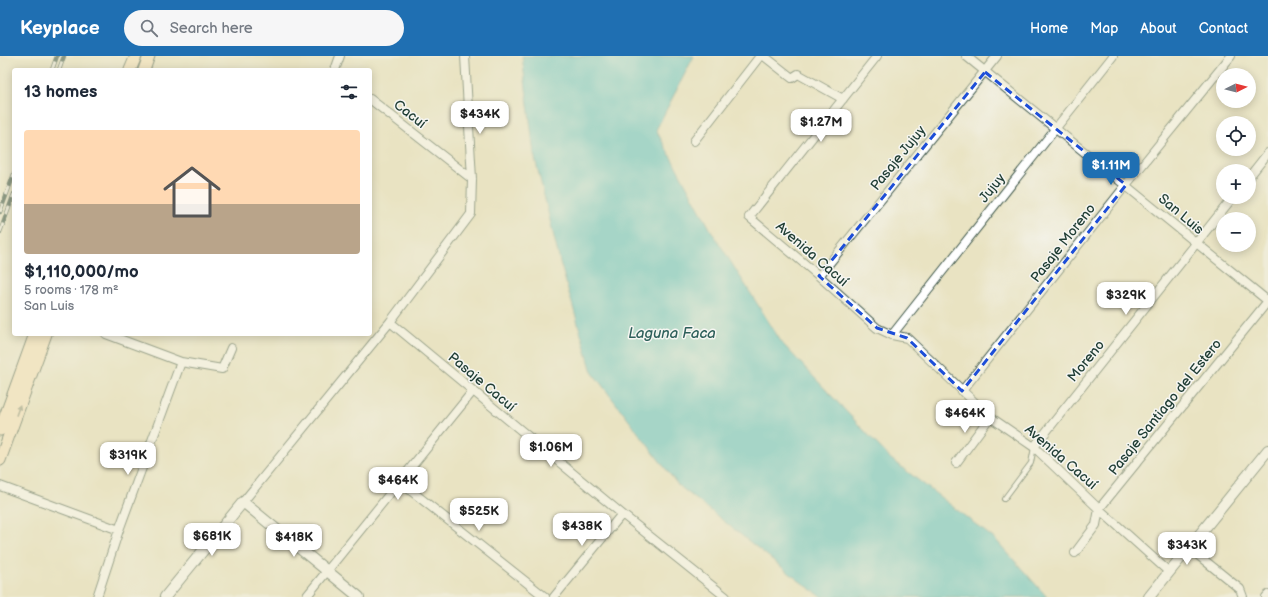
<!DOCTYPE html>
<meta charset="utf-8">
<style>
:root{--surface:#fff;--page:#f6f6f7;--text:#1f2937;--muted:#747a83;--line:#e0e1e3;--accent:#1f6fb2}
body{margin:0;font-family:"Balsamiq Sans",sans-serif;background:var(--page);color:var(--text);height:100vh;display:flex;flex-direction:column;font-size:15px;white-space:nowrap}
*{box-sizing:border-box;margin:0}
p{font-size:13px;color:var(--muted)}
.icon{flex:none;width:22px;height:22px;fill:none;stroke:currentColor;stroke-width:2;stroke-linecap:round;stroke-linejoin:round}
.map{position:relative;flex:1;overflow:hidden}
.side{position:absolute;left:12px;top:12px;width:360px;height:268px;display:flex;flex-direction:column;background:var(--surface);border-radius:4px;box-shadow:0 2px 10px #0003}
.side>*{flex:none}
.needle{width:26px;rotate:84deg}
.buttons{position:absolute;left:1216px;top:12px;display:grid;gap:8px}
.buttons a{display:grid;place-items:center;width:40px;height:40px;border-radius:50%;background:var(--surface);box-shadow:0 2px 10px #0003;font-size:20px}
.price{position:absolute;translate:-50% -34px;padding:0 9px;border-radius:8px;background:#fff;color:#222;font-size:13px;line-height:26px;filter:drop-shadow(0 1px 2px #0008)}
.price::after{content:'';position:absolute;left:50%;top:24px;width:12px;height:9px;margin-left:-6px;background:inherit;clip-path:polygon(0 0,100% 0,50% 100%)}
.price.active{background:var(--accent);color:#fff}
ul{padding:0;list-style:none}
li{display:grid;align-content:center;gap:8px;height:212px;padding:0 12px}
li+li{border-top:1px solid var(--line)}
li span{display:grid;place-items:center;height:124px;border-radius:4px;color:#555}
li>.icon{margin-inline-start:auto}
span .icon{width:72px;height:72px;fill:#fffc;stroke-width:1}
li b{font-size:17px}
h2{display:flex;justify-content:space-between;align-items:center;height:48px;padding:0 12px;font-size:17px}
header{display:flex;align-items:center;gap:24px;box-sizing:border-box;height:56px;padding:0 20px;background:var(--accent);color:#fff}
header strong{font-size:19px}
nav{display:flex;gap:22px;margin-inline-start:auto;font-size:14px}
.search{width:280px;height:36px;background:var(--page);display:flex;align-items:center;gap:10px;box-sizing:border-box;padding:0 14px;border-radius:22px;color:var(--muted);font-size:15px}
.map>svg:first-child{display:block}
.water{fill:#56c4cc;stroke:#3a8080}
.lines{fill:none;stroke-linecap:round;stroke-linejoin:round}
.service-casing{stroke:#3d5649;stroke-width:6}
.minor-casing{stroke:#3d5649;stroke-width:10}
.tertiary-casing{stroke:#3d5649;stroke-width:12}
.secondary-casing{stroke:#3d5649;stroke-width:13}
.service{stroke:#fff;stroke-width:4}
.minor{stroke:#fff;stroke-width:8}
.tertiary{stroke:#fff;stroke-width:10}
.secondary{stroke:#fbe6c4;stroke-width:11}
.rail-casing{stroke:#1f3d34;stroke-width:4.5}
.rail{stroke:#f6f6f2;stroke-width:3;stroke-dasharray:9;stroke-linecap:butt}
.oneway{fill:#8d927c}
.marked{fill:none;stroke:#1d4ed8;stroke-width:3;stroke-dasharray:8 5;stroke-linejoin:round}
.labels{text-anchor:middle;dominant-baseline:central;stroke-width:3;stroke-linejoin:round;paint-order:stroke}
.street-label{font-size:14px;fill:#1f3d34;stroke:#f6f6f2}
.water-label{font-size:15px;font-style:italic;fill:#2d5f5a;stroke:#f6f6f2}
</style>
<header>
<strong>Keyplace</strong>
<div class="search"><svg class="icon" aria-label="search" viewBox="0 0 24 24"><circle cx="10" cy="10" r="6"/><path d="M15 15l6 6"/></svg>Search here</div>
<nav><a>Home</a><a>Map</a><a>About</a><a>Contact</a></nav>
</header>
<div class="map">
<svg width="1268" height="541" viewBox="0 0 1268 541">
<rect width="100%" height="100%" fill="#f6f6f2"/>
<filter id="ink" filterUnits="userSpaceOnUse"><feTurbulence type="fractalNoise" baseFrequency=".025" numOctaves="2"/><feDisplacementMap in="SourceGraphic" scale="8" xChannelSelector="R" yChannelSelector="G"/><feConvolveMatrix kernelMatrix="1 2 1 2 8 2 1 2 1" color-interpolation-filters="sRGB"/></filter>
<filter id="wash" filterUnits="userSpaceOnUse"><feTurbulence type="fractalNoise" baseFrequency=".012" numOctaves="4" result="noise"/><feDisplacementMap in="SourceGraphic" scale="16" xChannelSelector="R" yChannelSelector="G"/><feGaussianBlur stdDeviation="0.9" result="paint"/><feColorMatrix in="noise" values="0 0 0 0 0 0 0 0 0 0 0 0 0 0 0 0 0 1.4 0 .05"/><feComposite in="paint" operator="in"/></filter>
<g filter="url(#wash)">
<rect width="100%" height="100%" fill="#e9e3c2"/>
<path class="water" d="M522,0h172l-38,74 56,102 70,111 109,116 105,81 51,57h-225l-24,-17 -120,-95 -86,-113 -32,-110 -26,-108z"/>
</g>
<g filter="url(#ink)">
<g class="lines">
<defs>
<path id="service" d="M1004,443l27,-36 3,-16"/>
<path id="minor" d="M764,0l28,22 6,-4 45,25
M877,0l-128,161 70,59 58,52 15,7 15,3 83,79 44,30 65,62 70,63
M966,0l302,245
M335,14l5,-14
M370,43l102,80
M694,85l66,-85
M1249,121l19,-24
M819,220l178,-220
M390,266l232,192 104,83
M106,278l75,28 41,7 9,-21
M892,279l221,-279
M962,335l164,-206 105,-129
M1034,391l199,-250
M956,407l34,-46
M400,426l145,115
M0,430l119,44
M243,446l147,-180 81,-108 1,-35 -7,-123
M1188,491l52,42 3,8
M1075,497l21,-28 3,-16 169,-208
M97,541l22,-67 62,-168
M306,541l167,-206
M554,541l68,-83
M1266,541l2,-2"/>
<path id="tertiary" d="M165,541l78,-95 116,95
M1149,541l119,-147"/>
<path id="secondary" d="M130,14l6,-14
M144,14l5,-14
M0,374l35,-96
M0,404l46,-126"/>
</defs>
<use href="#service" class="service-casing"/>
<use href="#minor" class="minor-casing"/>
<use href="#tertiary" class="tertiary-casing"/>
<use href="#secondary" class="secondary-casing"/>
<use href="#service" class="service"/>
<use href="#minor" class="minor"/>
<use href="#tertiary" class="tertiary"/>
<use href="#secondary" class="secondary"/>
<defs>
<path id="rail" d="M52,14l5,-14
M59,14l5,-14
M0,156l14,-38
M0,176l14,-38"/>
</defs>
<use href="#rail" class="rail-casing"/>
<use href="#rail" class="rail"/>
</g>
<defs><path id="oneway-solid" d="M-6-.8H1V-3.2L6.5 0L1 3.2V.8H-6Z"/></defs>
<use class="oneway" href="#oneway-solid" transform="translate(18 354) rotate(-70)"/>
</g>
<path d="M0 0H1268V541H0ZM985,16l141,113 -164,206 -55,-53 -30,-10 -58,-52z" fill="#e9e3c2" fill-opacity=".55" fill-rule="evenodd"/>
<path class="marked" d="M985,16l141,113 -164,206 -55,-53 -30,-10 -58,-52z"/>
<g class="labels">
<g class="street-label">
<text transform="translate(410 58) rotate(38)">Cacuí</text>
<text transform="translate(898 102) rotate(-51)">Pasaje Jujuy</text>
<text transform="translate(992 132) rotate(-51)">Jujuy</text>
<text transform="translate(1181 158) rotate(40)">San Luis</text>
<text transform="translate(1063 187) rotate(-52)">Pasaje Moreno</text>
<text transform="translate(812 198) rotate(41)">Avenida Cacuí</text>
<text transform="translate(1086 305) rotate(-51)">Moreno</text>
<text transform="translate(482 326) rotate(40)">Pasaje Cacuí</text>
<text transform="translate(1165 351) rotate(-51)">Pasaje Santiago del Estero</text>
<text transform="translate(1061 401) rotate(41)">Avenida Cacuí</text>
</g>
<g class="water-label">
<text x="672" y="277">Laguna Faca</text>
</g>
</g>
</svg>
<div class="buttons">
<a><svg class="needle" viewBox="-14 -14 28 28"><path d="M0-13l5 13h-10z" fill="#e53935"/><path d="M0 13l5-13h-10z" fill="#747a83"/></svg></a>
<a><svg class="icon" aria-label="locate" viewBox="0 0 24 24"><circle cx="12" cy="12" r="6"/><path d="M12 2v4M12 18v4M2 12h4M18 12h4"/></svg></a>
<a>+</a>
<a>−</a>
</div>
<b class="price" style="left:480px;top:79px">$434K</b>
<b class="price" style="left:821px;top:87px">$1.27M</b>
<b class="price active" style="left:1111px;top:130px">$1.11M</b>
<b class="price" style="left:1126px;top:260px">$329K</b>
<b class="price" style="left:965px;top:378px">$464K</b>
<b class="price" style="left:551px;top:412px">$1.06M</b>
<b class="price" style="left:128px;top:420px">$319K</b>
<b class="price" style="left:398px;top:445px">$464K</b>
<b class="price" style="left:479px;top:476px">$525K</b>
<b class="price" style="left:582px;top:491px">$438K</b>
<b class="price" style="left:212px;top:501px">$681K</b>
<b class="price" style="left:294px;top:502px">$418K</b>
<b class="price" style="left:1187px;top:510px">$343K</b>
<section class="side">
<h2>13 homes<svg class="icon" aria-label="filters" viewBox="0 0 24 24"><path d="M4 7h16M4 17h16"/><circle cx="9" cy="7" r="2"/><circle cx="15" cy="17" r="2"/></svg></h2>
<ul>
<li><span style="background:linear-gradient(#ffd9b3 60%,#b9a48a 0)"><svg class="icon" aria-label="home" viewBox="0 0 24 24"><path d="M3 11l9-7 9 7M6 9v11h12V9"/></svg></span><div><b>$1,110,000/mo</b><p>5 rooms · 178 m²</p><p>San Luis</p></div></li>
</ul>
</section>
</div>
